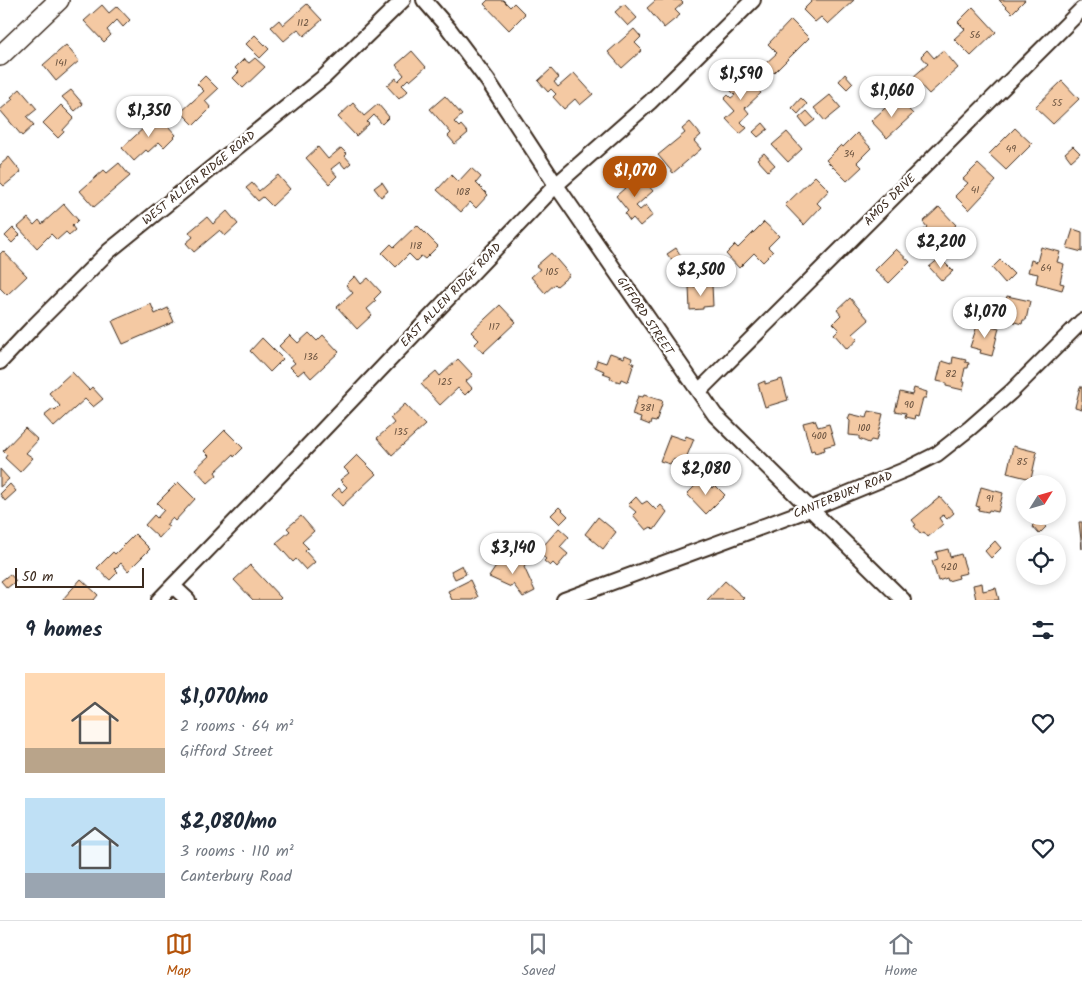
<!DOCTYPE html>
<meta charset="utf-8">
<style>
:root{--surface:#fff;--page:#f6f6f7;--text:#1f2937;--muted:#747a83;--line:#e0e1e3;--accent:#b45309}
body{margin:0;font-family:Kalam,sans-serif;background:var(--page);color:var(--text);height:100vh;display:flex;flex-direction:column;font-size:19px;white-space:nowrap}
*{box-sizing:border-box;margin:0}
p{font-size:16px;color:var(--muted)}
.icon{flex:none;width:28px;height:28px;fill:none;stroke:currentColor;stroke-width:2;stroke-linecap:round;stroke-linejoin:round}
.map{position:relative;height:600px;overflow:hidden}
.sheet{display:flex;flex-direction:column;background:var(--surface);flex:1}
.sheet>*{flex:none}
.needle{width:32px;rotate:53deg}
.buttons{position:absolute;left:1016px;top:475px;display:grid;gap:10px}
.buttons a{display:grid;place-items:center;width:50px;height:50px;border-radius:50%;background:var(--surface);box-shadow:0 2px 8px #0003;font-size:25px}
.scale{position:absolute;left:15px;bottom:12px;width:129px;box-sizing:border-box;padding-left:5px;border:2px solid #3b2a1e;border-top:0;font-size:14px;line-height:18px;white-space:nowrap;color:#3b2a1e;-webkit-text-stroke:4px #fff;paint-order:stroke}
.price{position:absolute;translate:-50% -42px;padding:0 11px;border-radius:18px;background:#fff;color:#222;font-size:16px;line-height:32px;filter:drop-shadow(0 1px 2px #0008)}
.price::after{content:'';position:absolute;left:50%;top:30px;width:15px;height:11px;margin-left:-8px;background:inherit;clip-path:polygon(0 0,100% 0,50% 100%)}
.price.on{background:var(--accent);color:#fff}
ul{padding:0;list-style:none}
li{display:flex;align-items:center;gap:15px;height:125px;padding:0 25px}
li span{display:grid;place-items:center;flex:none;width:140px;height:100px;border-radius:0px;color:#555}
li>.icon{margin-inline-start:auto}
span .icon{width:60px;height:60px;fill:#fffc;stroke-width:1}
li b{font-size:21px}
h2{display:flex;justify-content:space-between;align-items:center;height:60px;padding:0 25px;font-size:21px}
.tabs{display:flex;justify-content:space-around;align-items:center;height:70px;border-top:1px solid var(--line);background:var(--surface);font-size:14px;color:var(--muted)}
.tabs a{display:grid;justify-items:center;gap:2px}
.tabs .on{color:var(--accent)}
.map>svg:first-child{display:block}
.building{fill:#f4c9a3;stroke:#3b2a1e}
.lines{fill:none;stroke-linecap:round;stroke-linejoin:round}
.minor-casing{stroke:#3b2a1e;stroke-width:18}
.secondary-casing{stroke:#3b2a1e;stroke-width:22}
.minor{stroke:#fff;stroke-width:14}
.secondary{stroke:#fff;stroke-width:19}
.labels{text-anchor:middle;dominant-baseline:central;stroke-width:4.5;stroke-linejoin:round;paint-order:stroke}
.number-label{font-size:10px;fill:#69523f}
.street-label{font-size:12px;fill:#3b2a1e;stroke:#fff}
</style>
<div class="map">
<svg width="1082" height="600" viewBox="0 0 1082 600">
<rect width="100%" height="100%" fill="#fff"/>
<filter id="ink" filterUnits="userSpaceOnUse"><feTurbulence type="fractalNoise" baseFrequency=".02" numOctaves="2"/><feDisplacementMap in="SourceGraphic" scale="10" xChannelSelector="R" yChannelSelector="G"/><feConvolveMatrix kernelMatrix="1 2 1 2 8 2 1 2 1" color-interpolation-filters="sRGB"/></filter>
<g filter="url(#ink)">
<path class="building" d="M488,0h15l7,7 4,-4 11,11 -16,16 -25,-26z
M656,0h24l3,3 -8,7 5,5 -16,13 -17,-20z
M813,0h41l-26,24 -7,-7 -6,5 -12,-12z
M999,0h26l-13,13z
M307,4l15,16 -18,16 -6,-7 -14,12 -13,-14 8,-7 4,5z
M624,4l13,14 -9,8 -13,-14z
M102,5l7,8 8,-7 13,14 -7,7 -6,-7 -10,10 4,5 -7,7 -20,-21z
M973,7l23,25 -25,24 -17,-17 11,-10 -7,-7z
M791,20l18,18 -35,35 -9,-9 12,-11 -9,-9z
M634,29l7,8 -6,6 7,7 -20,18 -14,-16z
M255,35l14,14 -9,9 -14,-14z
M66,45l13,16 -23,20 -13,-16z
M927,50l7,8 9,-8 15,18 -29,26 -16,-17 15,-13 -7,-8z
M412,51l14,16 -16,14 -2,-2 -6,6 6,6 -9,8 -12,-13 9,-8 2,3 6,-6 -8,-10z
M255,58l10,9 -22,21 -10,-10 6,-6 -4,-4 9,-9 5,4z
M551,69l8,9 -5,4 4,5 16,-14 19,21 -13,11 -5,-6 -11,10 -11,-12 3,-3 -5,-5 -3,3 -10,-11z
M743,73l18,20 -16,15 4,5 -8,9 6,6 -7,6 -14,-15 9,-8 -11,-12 4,-4 3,3 4,-3 -7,-7z
M845,74l8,9 -6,6 -8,-8z
M205,76l13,13 -13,12 6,7 -17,17 -13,-13 23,-21 -7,-7z
M1062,81l17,18 -26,25 -18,-17z
M20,89l17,20 -10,8 7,8 -12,11 -22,-26 13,-11 -2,-2z
M71,90l12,14 -8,7 -13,-14z
M830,95l11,13 -16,13 -11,-13z
M445,96l17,19 -8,7 5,5 2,-2 7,8 -13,11 -7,-8 3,-3 -21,-24z
M897,97l16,17 -26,24 -16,-17z
M801,98l6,6 -9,10 -6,-6z
M353,103l11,13 14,-12 11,13 -7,7 -8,-9 -7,7 2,2 -13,12 -18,-19z
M61,105l13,13 -11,12 1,2 -6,6 -15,-15z
M807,111l8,9 -9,7 -7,-9z
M158,115l18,20 -12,12 -5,-5 -11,10 -2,-2 -12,11 -12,-13z
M690,122l11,13 -7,6 7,8 -28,24 -15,-18 27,-22 -3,-4z
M763,123l5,6 -10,8 -5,-5z
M1015,128l17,16 -26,26 -17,-16z
M787,132l15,17 -14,13 -16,-17z
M857,133l14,15 -14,14 5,5 -15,14 -21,-21 15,-15 2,2z
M1073,146l7,7 -9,8 -6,-8z
M318,147l10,12 13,-11 6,6 -2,2 6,7 -6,5 -5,-6 -9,7 6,7 -8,8 -23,-26z
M764,153l11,12 -7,6 -11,-12z
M9,157l12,15 -17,14 -4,-4v-17z
M119,163l11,13 -36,31 -14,-16 24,-21 3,3z
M978,164l18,17 -27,29 -14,-14 13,-13 -5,-4z
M471,168l10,9 -5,6 12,12 -12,13 -6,-6 -9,10 -24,-22 14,-15 7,7z
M636,171l17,20 -17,15 4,4 6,-5 7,10 -13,11 -7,-8 -3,3 -5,-7 3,-3 -12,-15 9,-8 -4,-5z
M278,175l12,14 -18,17 -9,-9 -5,4 -12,-13 6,-5 7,8z
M815,176l14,14 -12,13 4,4 -17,18 -19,-20z
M382,182l6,9 -7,6 -7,-9z
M64,204l14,16 -6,6 3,4 -6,5 -3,-3 -9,8 -6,-6 -14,14 -19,-21 10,-9 6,7 5,-5 3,4z
M939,207l17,18 -28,27 -13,-14 12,-11 -4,-5z
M227,211l11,13 -13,12 -5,-6 -26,22 -8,-9 7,-6 -4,-5 18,-15 6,7z
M764,222l15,14 -11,11 5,5 -10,10 -9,-9 -15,15 -13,-14 9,-9 3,3z
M417,225l21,21 -13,13 -4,-3 -5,5 -7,-7 -13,13 -14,-14 9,-9 3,3z
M13,228l7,7 -8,8 -7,-7z
M1073,229l9,3v20l-15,-4z
M1041,247l19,5 -3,10 7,2 -4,19 4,1 -2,6 -26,-7 2,-9 -10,-2 3,-12 6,2z
M676,248l5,8 -8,6 -6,-8z
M896,249l14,13 -21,21 -14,-13z
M3,251l24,25 -20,19 -7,-7v-34z
M551,253l19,22 -13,11 -2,-2 -10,9 -14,-16 9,-8 -4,-3z
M940,258l13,13 -11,10 -13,-14z
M1000,260l14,14 -9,9 -13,-15z
M355,276l6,8 7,-6 13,14 -7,7 2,2 -9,8 5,6 -15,14 -20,-22 16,-14 -7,-8z
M712,285l1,21 -10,1v2l-13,1 -1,-23z
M1007,296l23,5 -4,19h-3l-1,4 -11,-3 1,-3 -10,-3z
M850,298l19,22 -16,14 5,5 -11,10 -13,-15 5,-5 -6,-6 8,-8 -4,-5z
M151,304l4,10 13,-6 6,14 -51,22 -11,-23z
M500,305l16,17 -33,31 -8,-9 4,-4 -8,-8z
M978,323l21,5 -7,28 -12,-3 1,-3 -11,-3z
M309,333l8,8 6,-6 16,17 -28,26 -7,-8 -6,5 -8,-8 5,-4 -16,-17 11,-11 8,8z
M262,338l21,21 -13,13 -20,-21z
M610,353l14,5 1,-3 7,3 -1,4 3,1 -6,19 -7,-3 -1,3 -10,-3 1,-3 -8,-3 1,-2 -9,-4 2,-7 9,3z
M953,357l13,3 -1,2 4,1 -1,5h-3l-3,14h3l-2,8 -17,-4v-3l-9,-2 5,-20 10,3z
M458,359l15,16 -7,6 6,7 -7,7 -7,-7 -18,17 -19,-21 15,-13 4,5z
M72,372l17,18 3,-3 11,12 -10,8 -8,-8 -31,28 -10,-11 9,-7 2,2 5,-5 -11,-13z
M782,379l6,21 -23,7 -7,-23 7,-3v3z
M1080,387h2v22l-7,-2z
M914,388l13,4 -1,6h-3l-5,19 -3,-1 -1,3 -9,-2 1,-4 -11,-2 5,-19 12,3z
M644,395l19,6 -7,21 -5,-1 -1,4 -10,-4 1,-3 -9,-3 6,-19 5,1z
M405,404l20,21 -33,30 -15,-17 17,-15 -4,-5z
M869,411l14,3 -7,27 -5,-1 -2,3 -10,-4v-3l-10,-1 1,-14 -2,-2 2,-5 17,4z
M815,420l3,7 11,-3 6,20 -11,3 1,3 -10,3 -1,-3 -3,1 -8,-28z
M25,428l13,12 -12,13 7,5 -13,14 -15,-14 2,-3 -4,-4z
M225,430l18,18 -9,9 -1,-2 -18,17 2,3 -9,8 -13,-14 14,-13 -5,-5z
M670,435l15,5 1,-4 8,3 -10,24 -11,-4 -3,5 -10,-3z
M1013,446l24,6 -6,27 -24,-6z
M357,455l19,19 -34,32 -10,-11 7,-7 3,4 5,-5 -7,-7 9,-7 -5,-5z
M0,469l9,10 -9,8z
M703,478l9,10 3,-3 10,10 -19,19 -19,-20z
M178,482l17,17 -20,22 -3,-3 -6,7 3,2 -10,11 -14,-13 9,-10 3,3 7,-8 -7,-7z
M10,484l6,7 -11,10 -5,-7z
M981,487l22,6 -5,19 -9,-2 -1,2 -10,-2 1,-3 -3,-1z
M636,497l6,7 5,-3 9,9 5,-5 6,7 -13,18 -3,-3 -5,3 -13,-15 3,-3 -8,-7z
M940,497l14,16 -7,6 -4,-4 -4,3 4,6 -15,13 -4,-5 -3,2 -7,-8 2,-1 -4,-5z
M559,507l9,9 -8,8 -9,-9z
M301,516l13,15 -12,11 6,6 -3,3 10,11 -9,8 -10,-11 -3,3 -17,-19 14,-12 -3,-3z
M598,517l18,15 -13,17 -18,-15z
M1039,519l7,8 -7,7 -7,-8z
M1079,522h3v27z
M559,528l10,9 -9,10 8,7 -11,13 -4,-4 -3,3 -6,-5 2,-2 -8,-7z
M135,534l15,15 -22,22 -7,-8 -6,6 3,3 -8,8 -13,-12 16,-16 2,2z
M995,541l6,7 -10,10 -6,-7z
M948,549l2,8 11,-3 6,19 -9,2 1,3 -11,3 -1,-3 -9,3 -6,-20 6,-2 -2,-7z
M517,554l9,11 -2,2 11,24 -12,6 -10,-13 -2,3 -22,-10 14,-21 8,4z
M250,565l31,33 -2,2h-26l-19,-20z
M462,565l4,9 -11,5 -4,-8z
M10,574l6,7 -9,7 -6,-7z
M81,579l17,16 -4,5h-32z
M470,580l8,17 -6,3h-20l-4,-9z
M725,581l19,17 -2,2h-35z
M982,583l1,8 13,-3 3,12h-23l-3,-15z"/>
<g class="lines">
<defs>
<path id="minor" d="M424,0l25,29 39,52 68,104 159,230 188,185
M0,362l35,-37 74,-74 216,-175 78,-76
M699,391l383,-382
M173,586l15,14
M159,600l123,-127 274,-288 94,-83 103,-102
M564,600l246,-91 97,-40 30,-15 33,-26 41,-36 71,-71"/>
<path id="secondary" d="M0,56l59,-56"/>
</defs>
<use href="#minor" class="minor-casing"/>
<use href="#secondary" class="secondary-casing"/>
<use href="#minor" class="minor"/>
<use href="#secondary" class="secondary"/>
</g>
</g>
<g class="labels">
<g class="number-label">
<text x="303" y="23">112</text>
<text x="975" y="35">56</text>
<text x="61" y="63">141</text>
<text x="1057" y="103">55</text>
<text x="1011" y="149">49</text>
<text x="849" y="154">34</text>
<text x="975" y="190">41</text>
<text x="463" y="192">108</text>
<text x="416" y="246">118</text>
<text x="1046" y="268">64</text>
<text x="552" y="272">105</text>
<text x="494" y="327">117</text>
<text x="311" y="357">136</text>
<text x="951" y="374">82</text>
<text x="445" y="382">125</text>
<text x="909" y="405">90</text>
<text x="647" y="408">381</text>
<text x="864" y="428">100</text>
<text x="401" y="432">135</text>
<text x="819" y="436">400</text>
<text x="1022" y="462">85</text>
<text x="990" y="499">91</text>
<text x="949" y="567">420</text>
</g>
<g class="street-label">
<text transform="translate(199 178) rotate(-39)">WEST ALLEN RIDGE ROAD</text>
<text transform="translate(890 200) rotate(-45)">AMOS DRIVE</text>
<text transform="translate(451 295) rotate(-46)">EAST ALLEN RIDGE ROAD</text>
<text transform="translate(645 316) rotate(56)">GIFFORD STREET</text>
<text transform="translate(843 495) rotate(-22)">CANTERBURY ROAD</text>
</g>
</g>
</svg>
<div class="buttons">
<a><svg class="needle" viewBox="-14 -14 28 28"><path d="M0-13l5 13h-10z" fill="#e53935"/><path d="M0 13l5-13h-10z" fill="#747a83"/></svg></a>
<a><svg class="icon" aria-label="locate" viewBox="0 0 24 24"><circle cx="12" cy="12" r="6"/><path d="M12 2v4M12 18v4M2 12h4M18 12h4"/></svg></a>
</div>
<div class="scale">50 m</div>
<b class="price" style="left:741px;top:101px">$1,590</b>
<b class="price" style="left:892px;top:118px">$1,060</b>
<b class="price" style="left:149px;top:138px">$1,350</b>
<b class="price on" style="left:635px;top:198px">$1,070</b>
<b class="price" style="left:941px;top:269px">$2,200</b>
<b class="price" style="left:701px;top:297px">$2,500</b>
<b class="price" style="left:985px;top:339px">$1,070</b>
<b class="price" style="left:706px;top:496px">$2,080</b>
<b class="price" style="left:513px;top:575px">$3,140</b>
</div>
<section class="sheet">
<h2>9 homes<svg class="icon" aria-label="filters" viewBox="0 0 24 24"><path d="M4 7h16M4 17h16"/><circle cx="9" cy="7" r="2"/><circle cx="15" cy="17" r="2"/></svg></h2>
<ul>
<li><span style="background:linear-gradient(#ffd9b3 75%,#b9a48a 0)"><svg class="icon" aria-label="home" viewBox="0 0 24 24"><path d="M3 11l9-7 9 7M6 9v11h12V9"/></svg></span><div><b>$1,070/mo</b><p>2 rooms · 64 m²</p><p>Gifford Street</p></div><svg class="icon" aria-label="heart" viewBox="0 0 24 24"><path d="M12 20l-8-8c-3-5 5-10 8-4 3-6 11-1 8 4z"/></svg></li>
<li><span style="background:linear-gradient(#bfe0f5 75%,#9aa5b1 0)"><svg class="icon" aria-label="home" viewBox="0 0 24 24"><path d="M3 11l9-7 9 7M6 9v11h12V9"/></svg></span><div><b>$2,080/mo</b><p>3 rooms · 110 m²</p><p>Canterbury Road</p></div><svg class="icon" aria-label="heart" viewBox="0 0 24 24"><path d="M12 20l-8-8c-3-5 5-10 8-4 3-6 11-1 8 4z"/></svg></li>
</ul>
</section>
<nav class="tabs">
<a class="on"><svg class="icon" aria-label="map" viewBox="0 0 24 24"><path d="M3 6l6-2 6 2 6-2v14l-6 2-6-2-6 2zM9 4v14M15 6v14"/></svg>Map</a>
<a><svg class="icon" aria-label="saved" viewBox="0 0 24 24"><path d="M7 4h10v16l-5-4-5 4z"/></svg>Saved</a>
<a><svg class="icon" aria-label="home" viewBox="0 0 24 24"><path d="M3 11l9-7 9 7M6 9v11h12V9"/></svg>Home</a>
</nav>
